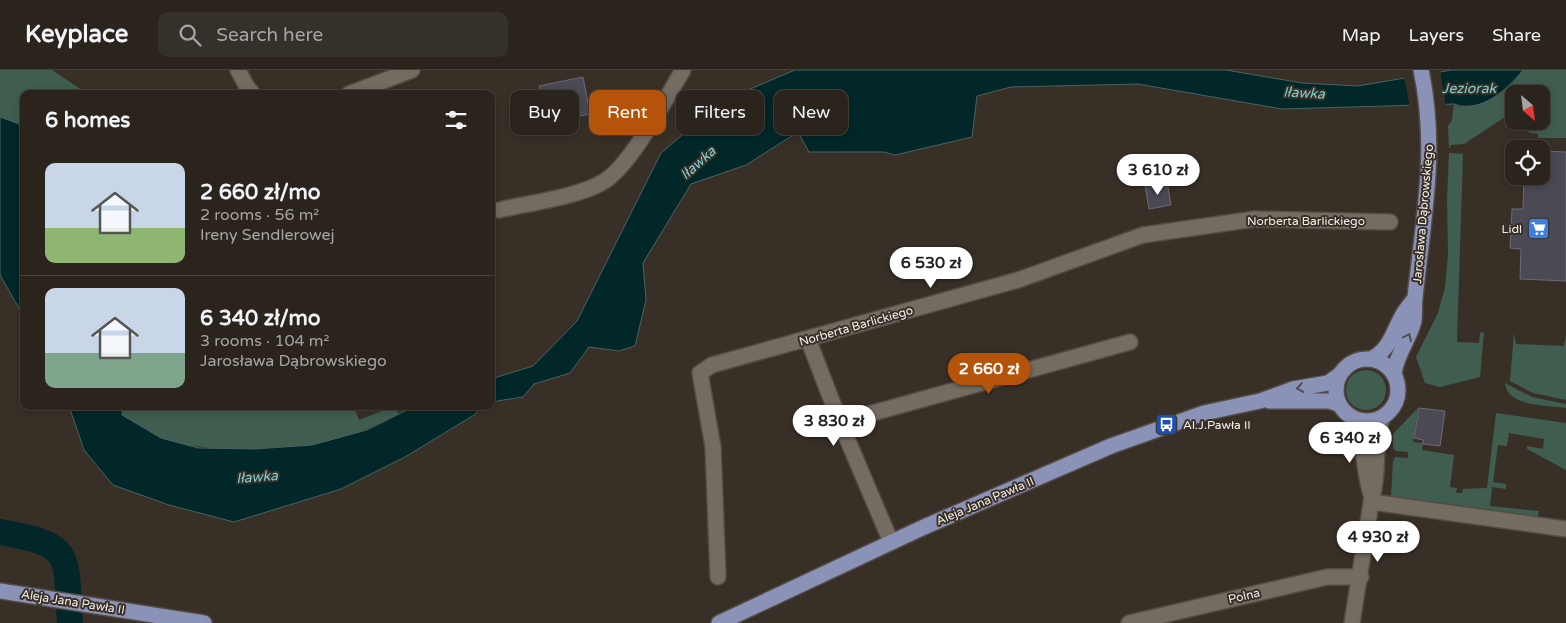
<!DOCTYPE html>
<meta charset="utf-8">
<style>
:root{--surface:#2a241d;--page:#36302a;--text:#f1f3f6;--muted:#a5a4a4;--line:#46413b;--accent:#b45309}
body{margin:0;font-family:"Varela Round",sans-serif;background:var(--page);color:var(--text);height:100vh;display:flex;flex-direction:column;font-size:19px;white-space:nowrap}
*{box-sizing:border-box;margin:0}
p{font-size:16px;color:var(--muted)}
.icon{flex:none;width:28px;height:28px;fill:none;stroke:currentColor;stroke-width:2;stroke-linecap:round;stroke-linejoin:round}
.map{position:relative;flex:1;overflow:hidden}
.details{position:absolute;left:20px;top:20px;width:475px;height:320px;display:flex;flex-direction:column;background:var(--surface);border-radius:10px;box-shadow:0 2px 8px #0003,0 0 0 1px var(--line)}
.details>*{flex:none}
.guide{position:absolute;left:510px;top:20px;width:475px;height:45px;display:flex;gap:10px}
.needle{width:32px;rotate:152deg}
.tools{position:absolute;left:1505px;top:15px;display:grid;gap:10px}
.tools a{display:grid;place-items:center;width:45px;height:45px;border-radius:10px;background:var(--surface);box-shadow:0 2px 8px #0003,0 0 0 1px var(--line);font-size:25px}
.price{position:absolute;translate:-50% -42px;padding:0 11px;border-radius:18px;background:#fff;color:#222;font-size:16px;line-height:32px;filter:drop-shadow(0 1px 2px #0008)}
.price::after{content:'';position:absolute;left:50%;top:30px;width:15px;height:11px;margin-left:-8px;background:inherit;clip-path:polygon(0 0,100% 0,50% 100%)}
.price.selected{background:var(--accent);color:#fff}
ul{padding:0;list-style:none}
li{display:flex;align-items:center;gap:15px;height:125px;padding:0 25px}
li+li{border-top:1px solid var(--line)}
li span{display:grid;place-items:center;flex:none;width:140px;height:100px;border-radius:10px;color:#555}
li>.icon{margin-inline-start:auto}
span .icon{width:60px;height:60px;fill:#fffc;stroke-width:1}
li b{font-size:21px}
h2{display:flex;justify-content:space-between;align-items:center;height:60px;padding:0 25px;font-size:21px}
.chip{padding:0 18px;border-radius:10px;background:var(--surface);box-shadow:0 2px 8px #0003,0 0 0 1px var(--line);font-size:18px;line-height:45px}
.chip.selected{background:var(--accent);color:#fff}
header{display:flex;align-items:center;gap:30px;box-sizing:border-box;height:70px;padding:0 25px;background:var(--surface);border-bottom:1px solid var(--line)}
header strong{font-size:24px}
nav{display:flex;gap:28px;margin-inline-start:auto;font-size:18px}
.search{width:350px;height:45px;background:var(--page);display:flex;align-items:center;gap:12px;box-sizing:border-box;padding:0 18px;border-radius:10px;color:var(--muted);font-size:19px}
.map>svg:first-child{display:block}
.green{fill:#3f5e50;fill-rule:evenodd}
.water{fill:#012728;stroke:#4a6362}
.pier{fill:#383027}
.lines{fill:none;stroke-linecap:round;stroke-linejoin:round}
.river{stroke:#012728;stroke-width:26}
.building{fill:#4a4954;stroke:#6b6a76}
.street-casing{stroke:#534b44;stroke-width:18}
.secondary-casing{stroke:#534b44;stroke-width:18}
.primary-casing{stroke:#534b44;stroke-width:18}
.street{stroke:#746b61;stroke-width:15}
.secondary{stroke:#746b61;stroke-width:15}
.primary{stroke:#8b92b7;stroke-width:15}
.oneway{stroke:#514d52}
.labels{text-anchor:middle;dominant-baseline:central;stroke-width:4;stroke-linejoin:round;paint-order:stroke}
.street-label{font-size:12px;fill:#f4eee9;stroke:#383027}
.poi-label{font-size:12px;fill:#f4eee9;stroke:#383027;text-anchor:end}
.water-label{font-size:14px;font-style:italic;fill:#7ccfd1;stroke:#383027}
</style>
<header>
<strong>Keyplace</strong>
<div class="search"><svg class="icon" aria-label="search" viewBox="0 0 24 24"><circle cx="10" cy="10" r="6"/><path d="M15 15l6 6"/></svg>Search here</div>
<nav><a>Map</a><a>Layers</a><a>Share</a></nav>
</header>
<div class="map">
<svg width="1566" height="553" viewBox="0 0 1566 553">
<rect width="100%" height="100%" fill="#383027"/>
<path class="green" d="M0,0h52l36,24h-64v32l-24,-9z
M1523,0h43v68h-28v-4l-8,-1 -8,-6h-17v-10l-41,27 -13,1 -2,4 -1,-23 4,-6 2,-16 6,3 52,-24zM1514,24h27v27h-27z
M1449,83l14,1 -6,188 22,1 1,-10 4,-1 -4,45 -40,10 -15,-4 -9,-26 22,-44 7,-26 3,-33 -1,-54z
M1514,263l2,11 48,2 2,-11v65l-33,-7 -23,-12z
M1346 320a20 20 0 1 1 40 0a20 20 0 1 1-40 0Z
M1505,313l27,14 34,7v4c-18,-3 -59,-1 -61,-25z
M122,336h231l6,14 35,-14 5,8c-28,14 -56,26 -86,31 -38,7 -117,7 -152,-7 -14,-6 -27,-16 -40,-23z
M1418,338l-5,34 10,1 -1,7 32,5 -4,32 7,1 -1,5h6l1,-4 24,-1 9,-75 70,10v47l-39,-21v-3l16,3 1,-10 -35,-6 -2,13 -9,-1 -5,37 13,2v5l-14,-2 -2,19 49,5 -2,7 -146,-22 2,-35 2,-4 13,1v-6l-12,-1 -3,-3v-14z"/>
<path class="water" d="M795,0h431l76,13 56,3 94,-16h71c-15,19 -42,44 -69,34l-172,5 -144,-25 -127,3 -34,9 -5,41 -77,18 -11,-3h-75l-11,-20 -52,33 -55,19 -48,79 3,37 -11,46 -16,5 -30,-4 -19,26 -36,11 -11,13 -32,5v-23l42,-13 44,-45 84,-168 61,-52z
M0,47l24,9v191l-24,-42z
M69,336h53v9l39,23 37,10 57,1 57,-4 55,-15 48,-24h68l-9,9 -69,42 -64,32 -107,33 -65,-17 -56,-20 -29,-35z"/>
<path class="pier" d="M1440,0l6,37 -36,1 -6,-32z"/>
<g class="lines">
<path class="river" d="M0,462c75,13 65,21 70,91"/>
</g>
<path class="building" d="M583,7l7,37 -44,9 -7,-37z
M1541,81l25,1v129l-46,-2 1,-30 -11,-1 2,-39h11l1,-33h17z
M1167,112l4,23 -22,4 -4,-23z
M1419,338l26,3 -5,35 -17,-2v-4l-9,-2z"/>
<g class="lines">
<defs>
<path id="street" d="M499,140c30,-7 79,-13 104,-28 27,-15 63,-84 80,-112
M808,269l32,83 51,120
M840,352l290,-80
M1372,432l194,27
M718,507l-5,-130 -13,-74 12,-8 306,-85 125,-45 112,-16 135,3
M1129,553l198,-46h34"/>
<path id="secondary" d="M238,0l9,17 6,7
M349,24l63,-24
M1352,348c15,25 10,53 20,79
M1352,553l20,-126c8,-26 1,-53 10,-79"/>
<path id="primary" d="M1336 320a31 31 0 1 1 62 0a31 31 0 1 1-62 0Z
M1371,289c18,-9 21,-24 30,-41 3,-7 9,-13 14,-20
M1394,304c2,-19 15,-34 20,-53 1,-7 0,-15 1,-23 8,-78 23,-149 6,-228
M1269,331h60l9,3
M0,521l204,32
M719,553l205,-96 187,-81 93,-33 56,-12 33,-12 35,-6 11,-8"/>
</defs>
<use href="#street" class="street-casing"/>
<use href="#secondary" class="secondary-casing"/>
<use href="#primary" class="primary-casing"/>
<use href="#street" class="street"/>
<use href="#secondary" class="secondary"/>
<use href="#primary" class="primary"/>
</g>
<defs><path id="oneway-chevron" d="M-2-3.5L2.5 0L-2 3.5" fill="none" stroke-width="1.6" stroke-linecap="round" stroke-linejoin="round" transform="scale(1.25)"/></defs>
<g class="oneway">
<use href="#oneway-chevron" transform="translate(1408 267) rotate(-65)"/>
<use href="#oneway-chevron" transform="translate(1300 318) rotate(171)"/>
</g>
<defs>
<symbol id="supermarket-square" viewBox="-11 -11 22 22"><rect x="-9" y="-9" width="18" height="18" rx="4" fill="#3f7fe0" stroke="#383027"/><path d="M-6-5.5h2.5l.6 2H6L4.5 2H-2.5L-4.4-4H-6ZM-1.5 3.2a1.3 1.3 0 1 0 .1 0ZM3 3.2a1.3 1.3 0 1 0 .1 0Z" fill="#fff"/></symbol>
<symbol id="bus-square" viewBox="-11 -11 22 22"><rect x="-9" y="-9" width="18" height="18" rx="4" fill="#1a4fb4" stroke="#383027"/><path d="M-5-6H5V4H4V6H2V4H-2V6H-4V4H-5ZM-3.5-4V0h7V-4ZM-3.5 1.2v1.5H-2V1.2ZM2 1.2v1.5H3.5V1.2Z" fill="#fff"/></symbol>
</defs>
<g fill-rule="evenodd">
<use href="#supermarket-square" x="1526" y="146" width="25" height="25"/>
<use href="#bus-square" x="1154" y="342" width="25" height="25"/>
</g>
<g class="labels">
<g class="street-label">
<text transform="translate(1423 144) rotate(-85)">Jarosława Dąbrowskiego</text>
<text x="1306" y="151">Norberta Barlickiego</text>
<text transform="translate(856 256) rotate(-16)">Norberta Barlickiego</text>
<text transform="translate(985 431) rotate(-23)">Aleja Jana Pawła II</text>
<text transform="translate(1244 526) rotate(-13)">Polna</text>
<text transform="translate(73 532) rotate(9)">Aleja Jana Pawła II</text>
</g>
<g class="poi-label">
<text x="1522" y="159">Lidl</text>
<text x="1183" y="355" text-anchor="start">Al.J.Pawła II</text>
</g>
<g class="water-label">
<text x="1469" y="18">Jeziorak</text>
<text transform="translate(1304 23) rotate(3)">Iławka</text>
<text transform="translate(698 93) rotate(-42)">Iławka</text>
<text transform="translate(257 407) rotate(-4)">Iławka</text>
</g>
</g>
</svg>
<div class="tools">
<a><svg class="needle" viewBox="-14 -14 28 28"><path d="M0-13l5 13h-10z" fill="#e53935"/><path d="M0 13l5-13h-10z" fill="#a5a4a4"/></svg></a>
<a><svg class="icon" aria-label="locate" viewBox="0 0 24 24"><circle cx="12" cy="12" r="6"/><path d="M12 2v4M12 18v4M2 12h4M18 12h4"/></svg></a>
</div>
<b class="price" style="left:1158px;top:126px">3 610 zł</b>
<b class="price" style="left:931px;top:219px">6 530 zł</b>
<b class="price selected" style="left:989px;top:325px">2 660 zł</b>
<b class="price" style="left:834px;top:377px">3 830 zł</b>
<b class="price" style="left:1350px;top:394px">6 340 zł</b>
<b class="price" style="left:1378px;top:493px">4 930 zł</b>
<div class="guide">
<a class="chip">Buy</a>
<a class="chip selected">Rent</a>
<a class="chip">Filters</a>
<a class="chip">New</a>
</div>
<section class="details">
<h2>6 homes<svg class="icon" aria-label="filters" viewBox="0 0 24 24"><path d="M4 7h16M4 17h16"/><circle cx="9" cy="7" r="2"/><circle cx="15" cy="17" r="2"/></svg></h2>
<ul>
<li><span style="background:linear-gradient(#c9d6e8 65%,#8fb573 0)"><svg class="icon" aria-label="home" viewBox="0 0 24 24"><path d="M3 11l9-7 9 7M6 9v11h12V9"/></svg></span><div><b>2 660 zł/mo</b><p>2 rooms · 56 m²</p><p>Ireny Sendlerowej</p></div></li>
<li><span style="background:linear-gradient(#c9d6e8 65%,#7fa58c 0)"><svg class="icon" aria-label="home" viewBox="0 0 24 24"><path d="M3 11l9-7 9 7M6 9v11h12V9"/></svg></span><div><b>6 340 zł/mo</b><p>3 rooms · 104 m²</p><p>Jarosława Dąbrowskiego</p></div></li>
</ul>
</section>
</div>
